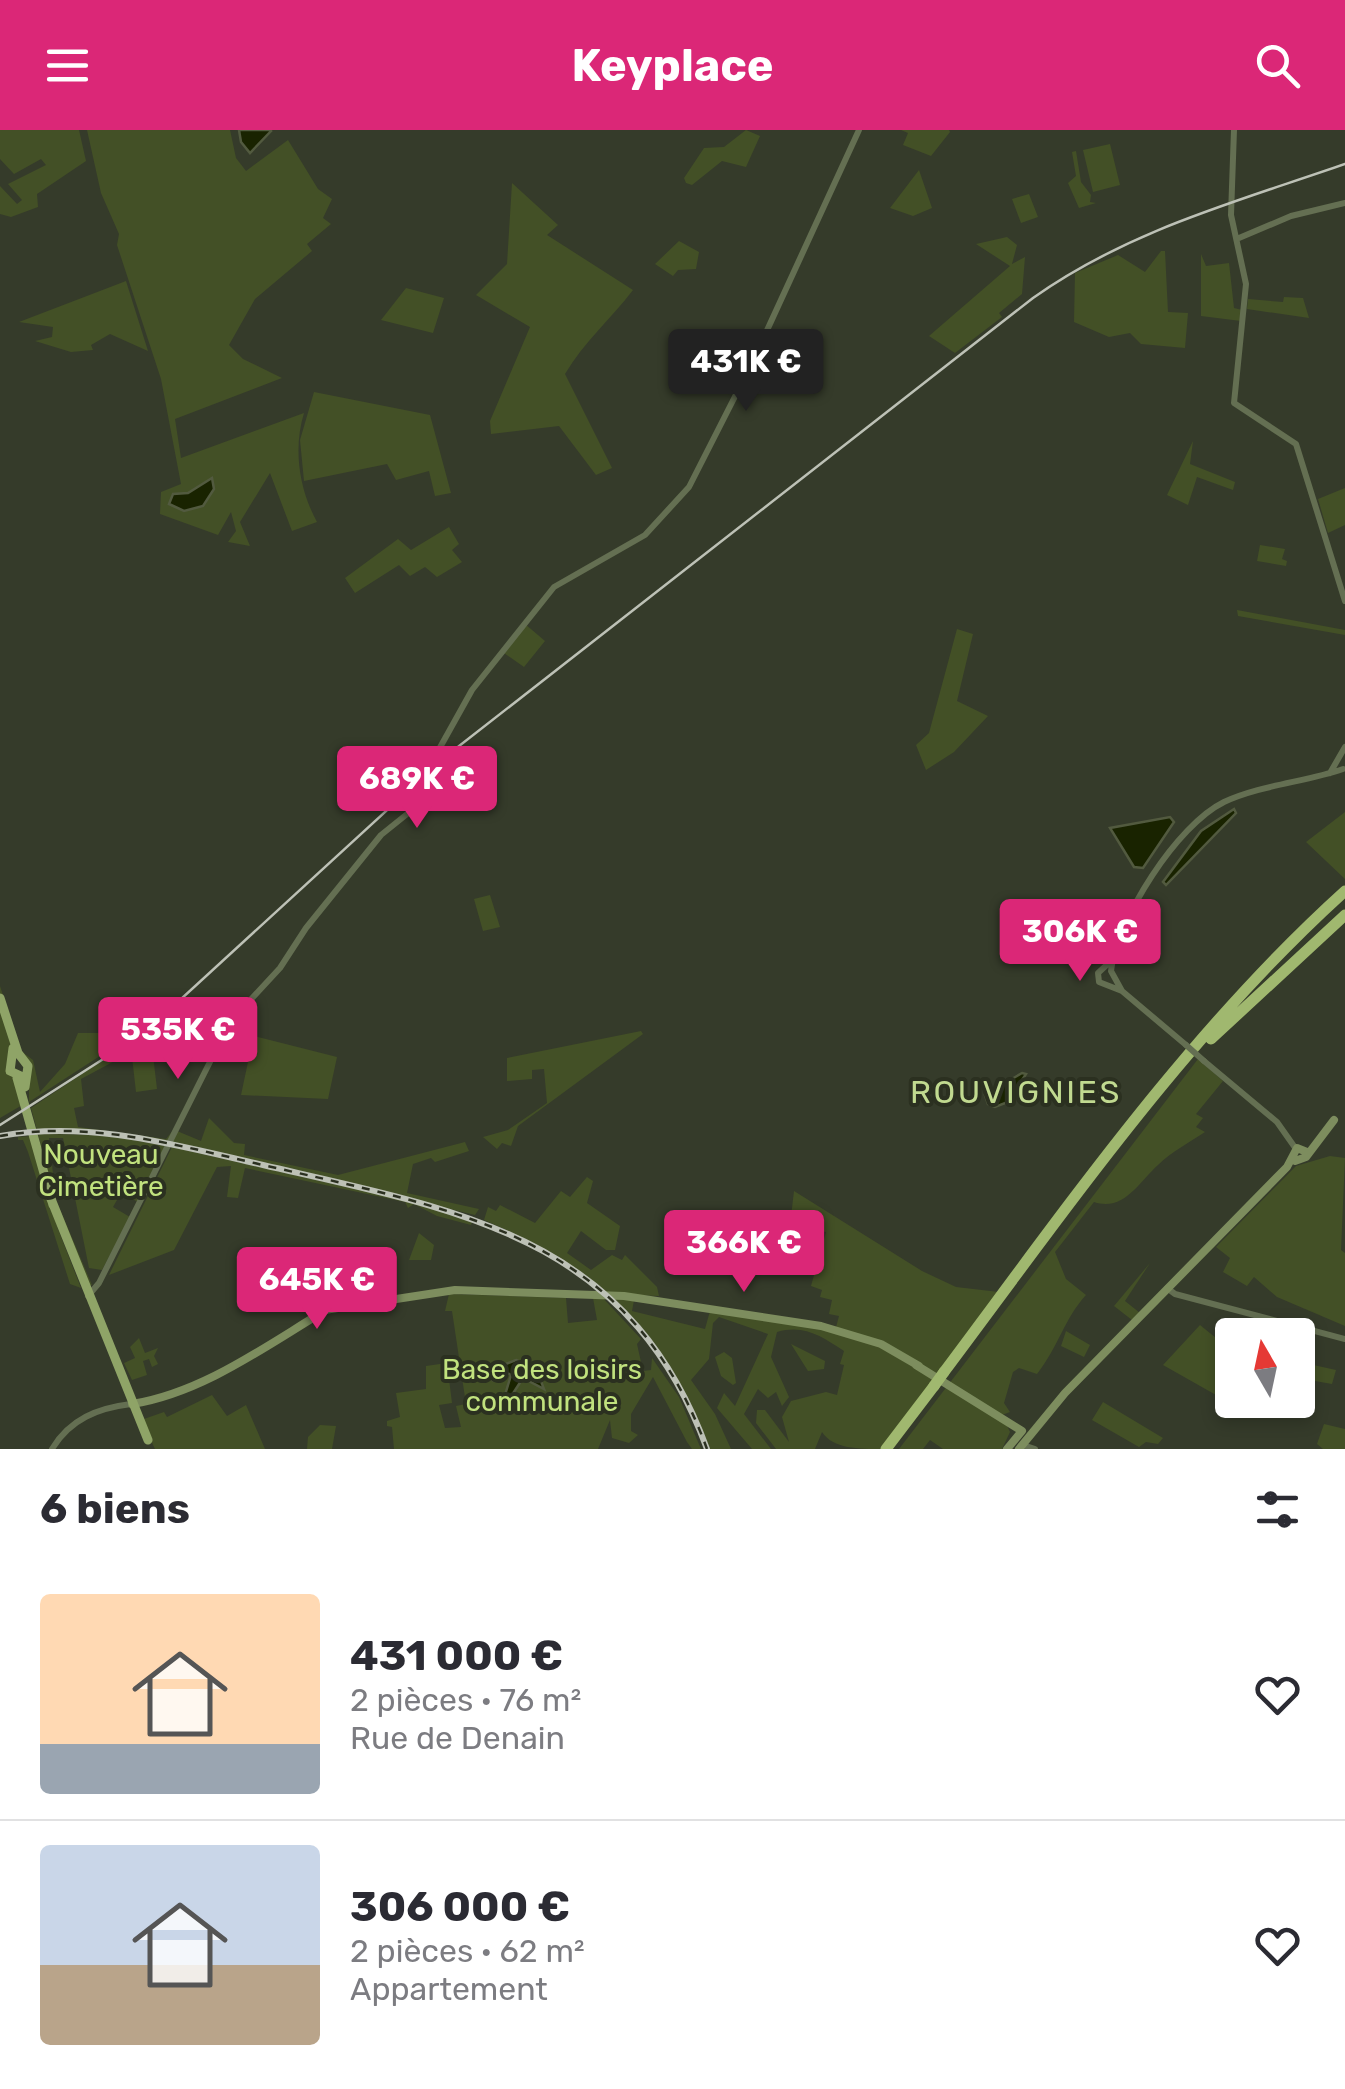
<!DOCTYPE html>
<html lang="fr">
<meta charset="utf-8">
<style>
:root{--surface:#fff;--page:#f2f2f3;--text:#2b2b33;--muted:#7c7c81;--line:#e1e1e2;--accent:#db2777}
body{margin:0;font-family:Rubik,sans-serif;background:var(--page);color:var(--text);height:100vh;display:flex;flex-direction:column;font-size:38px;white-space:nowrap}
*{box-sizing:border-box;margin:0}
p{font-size:32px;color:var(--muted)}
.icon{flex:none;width:55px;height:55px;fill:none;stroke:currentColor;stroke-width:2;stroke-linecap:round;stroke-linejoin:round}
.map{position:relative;height:1319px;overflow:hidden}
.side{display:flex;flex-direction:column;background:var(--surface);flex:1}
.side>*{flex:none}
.needle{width:65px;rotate:351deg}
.fabs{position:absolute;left:1215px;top:1188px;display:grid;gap:20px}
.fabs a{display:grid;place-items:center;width:100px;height:100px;border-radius:10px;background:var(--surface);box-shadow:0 5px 15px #0003;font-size:50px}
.price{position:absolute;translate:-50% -85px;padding:0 22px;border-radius:10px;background:var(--accent);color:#fff;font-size:32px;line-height:65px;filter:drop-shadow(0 2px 5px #0008)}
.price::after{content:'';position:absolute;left:50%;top:60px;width:30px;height:22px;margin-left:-15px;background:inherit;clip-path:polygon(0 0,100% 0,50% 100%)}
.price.active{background:#222;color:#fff}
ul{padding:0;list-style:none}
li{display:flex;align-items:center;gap:30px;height:250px;padding:0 40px}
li+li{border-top:2px solid var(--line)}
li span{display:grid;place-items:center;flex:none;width:280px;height:200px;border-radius:10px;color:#555}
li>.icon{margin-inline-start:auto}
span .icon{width:120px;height:120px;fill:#fffc;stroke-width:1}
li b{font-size:42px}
h2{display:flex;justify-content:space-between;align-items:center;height:120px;padding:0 40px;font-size:42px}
header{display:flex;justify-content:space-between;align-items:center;height:130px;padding:0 40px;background:var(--accent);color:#fff;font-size:45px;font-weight:700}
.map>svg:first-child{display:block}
.green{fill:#435026}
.water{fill:#192300;stroke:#525a3f;stroke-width:2.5}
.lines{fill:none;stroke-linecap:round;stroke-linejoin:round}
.tertiary{stroke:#646f52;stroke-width:6}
.secondary{stroke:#7d8d5e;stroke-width:8}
.primary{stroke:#8fa467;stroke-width:9}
.motorway{stroke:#a0b86f;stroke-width:11}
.tram{stroke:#bdc1b6;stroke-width:2.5}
.rail-casing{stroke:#bdc1b6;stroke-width:6}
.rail{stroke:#2b3020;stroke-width:2.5;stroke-dasharray:8;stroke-linecap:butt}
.tertiary-bridge{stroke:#646f52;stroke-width:6}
.motorway-bridge{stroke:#a0b86f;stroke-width:11}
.labels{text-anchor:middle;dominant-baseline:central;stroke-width:8;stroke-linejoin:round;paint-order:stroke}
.park-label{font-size:28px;fill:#c1e27e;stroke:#2b3020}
.quarter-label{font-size:32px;letter-spacing:2.5px;fill:#c1da90;stroke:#2b3020}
</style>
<header><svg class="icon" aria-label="menu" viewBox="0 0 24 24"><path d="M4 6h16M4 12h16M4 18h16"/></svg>Keyplace<svg class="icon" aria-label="search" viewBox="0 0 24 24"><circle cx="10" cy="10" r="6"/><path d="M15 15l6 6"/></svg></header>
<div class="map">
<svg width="1345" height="1319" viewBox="0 0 1345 1319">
<rect width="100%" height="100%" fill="#353b2a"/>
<path class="green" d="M0,0h79l7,31 -49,33 1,13 -27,10 -11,-3v-28l17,18 5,-4 -14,-16 38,-19 -5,-6 -27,15 -14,-15z
M87,0h143l6,28 10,13 42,-31 30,49 14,10 -9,19 8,6 -24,20 5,7 -57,48 -26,46 14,14 39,19 -107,41 6,39 123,-45c-11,36 -5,76 13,109l-25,9 -22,-58 -30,49 10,24 -22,-4 8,-11 -5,-19 -13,23 -58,-21 1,-22 20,-8 -20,-105 -44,-134 2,-11 -18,-41z
M746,0l14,6 -14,31 -24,-6 -30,24 -6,-2 -2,-5 20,-30 20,-1z
M901,0h48l1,2 -19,24 -28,-11 5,-12z
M1110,14l10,41 -27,7 -10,-42z
M1076,21l5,31 10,13 -1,7 6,1 -17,5 -11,-25 8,-7 -4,-24z
M919,40l13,38 -19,8 -23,-8z
M512,53l46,42 -11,10 86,55c-23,30 -49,52 -68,84l47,94 -16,7 -37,-49 -68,8 -1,-13 40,-94 -54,-32 31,-31z
M1029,64l9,23 -17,6 -9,-24z
M1007,107l10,8 -5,19 13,-7 -3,37 -23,19 3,4 -47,36 -26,-17 81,-70 -34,-22z
M679,111l20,11 -3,17 -18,1 -5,6 -18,-12z
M1161,121h4l3,61 20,1 -3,35 -44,-4 -11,-11 -21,4 -35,-15 1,-49 43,-18 27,17z
M1201,124l5,12 23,-3 5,45 8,2 -1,11 -40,-5z
M126,151l22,70 -38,-17 -19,11 2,5 -22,2 -36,-11 17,-4 1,-10 -34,-5z
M406,158l38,10 -11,35 -52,-13z
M1284,167l19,1 6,20 -62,-9 1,-10 35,3z
M314,262l116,23 21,78 -16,3 -6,-25 -33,9 -9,-16 -83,17 -4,-41z
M1193,311l-3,23 45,18 -2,8 -36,-13 -9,28 -21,-10z
M1345,358v37l-17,8 -10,-34z
M449,397l10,17 -7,6 10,12 -25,15 -12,-10 -15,9 -11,-11 -44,28 -10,-15 53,-39 13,11z
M1260,415l25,4 -3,10 5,2 -1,5 -29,-5z
M1237,480l108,20v5l-107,-19z
M525,494l20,17 -21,26 -23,-16z
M957,499l16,5 -16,67 31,15 -34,36 -28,18 -10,-25 13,-12z
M1345,682v67l-39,-37z
M490,765l10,32 -17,4 -9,-32z
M0,856l21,65 12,9 7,32 25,-28 13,-31h44l16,-27h7l-5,24 -111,72v-27l-11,-26 -12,21 10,9 8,25 -24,14z
M160,892v12l-13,17 -8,-3 -58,31 3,27 -10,2 4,19 88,12 8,-10 -7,13 -55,-10 -75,-2 -6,-22z
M641,901l2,3 -125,92 -7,20 -9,-3 -5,6 -14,-12 25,-7 39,-27 -3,-34 -12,1v9l-25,2v-23z
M254,906l83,21 -9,42 -87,-4 7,-33h-12v-12h15z
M153,925l4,34 -21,3 -4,-35z
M1198,929l25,22 -27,33 7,4 -7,9 9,5c-15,10 -34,20 -47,33 -19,17 -34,47 -64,37l-39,50 11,27 20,16c-22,24 -27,51 -49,79l-18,-6 -6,4 -9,31 6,9 -8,3 8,17 -8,17h-59l-13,-9 -7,9h-24z
M209,988l25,25 11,1 -1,11 94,20 127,-33 4,9 -34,11 -4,-4 -18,6 -6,29 72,16 -4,6 -303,-72 5,-12 24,10z
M38,1004l69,1 58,11 -27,56 -17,-9 -8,14 17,10 -28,53 -13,-2 -26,-130h-14l7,62 36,85 -6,1 -32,-86z
M32,1006l26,93 23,59 -11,-4 -42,-132 -5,-12h-5v-3z
M172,1017l263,60 38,12 -2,6 -34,-9 -23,-12 -6,4 -3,-6 -160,-34 -7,30 -11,-1 4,-31 -14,1 -43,83 -65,25z
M1330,1026l15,2 -4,92 4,3v73l-68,-29 -23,-20 -7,9 -24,-14 7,-14 -14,-11 80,-81z
M587,1047l6,4 -6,22 33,23 -5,24h-9l-25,-19 -14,22 24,17 21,-15 10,5 3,-5 32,32 2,9 -24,-1 -3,16 73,18 5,-18 125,20 4,-15 -10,-2 3,-14 -12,-3 2,-7 -11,-4 15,-54 -36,-7 4,-34 128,80 34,16 43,5 -117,157c-23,0 -49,0 -60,-17l-7,17h-39l-20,-26 1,-13h8l24,32 -7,-25 9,-16 35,-9 11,3 7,-30 -4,-1 4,-13c-22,-14 -39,-27 -67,-19l-6,25 18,40 -7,9 -6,-14 -8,6 -10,-9 -14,25 27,35h-19l-35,-41 7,-15 11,13 33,-72 -49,-17 -6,6 -4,36 -18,21 24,34 16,35h-21c-41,-107 -121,-185 -226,-229l4,-13 8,4 4,-6 35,18 26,-32 9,6z
M419,1103l15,12 -3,15h-22z
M1150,1133l-25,38 15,12 -8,7 -18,-14z
M449,1164l117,4 2,25 29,-3 -4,-22 9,-1 39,42 -4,5 6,27 8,-1 1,-12 27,39 22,52h-9l-5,-7 -34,-65 -22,37v17l7,4 -9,8 -17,-5 -2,-18 -12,29h-204l-2,-22 -5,-1v-5l13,-4 -4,-24 30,-4v-23l21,-3 5,40 -13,2 6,23 16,-1 -5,-21 10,-2 -14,-93h-7z
M1200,1195l16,13 16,4v54l-12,-7 -4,6 -53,-30z
M1066,1201l24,14 -6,12 -23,-11z
M139,1208l6,15 13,-5 -4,8 4,8 -6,3 -3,-8 -6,2 4,14 -15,5 -8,-17 11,-5 -5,-11z
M791,1214l34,17 -1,8 -16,2z
M724,1222l8,6 4,25 -3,2 -12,-9 -6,-19z
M1309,1234l27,6 -4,14 -34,-6v-6l8,1z
M212,1265l15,21 19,-11 19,44h-110l-14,-29 23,-8 3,5z
M1103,1272l60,36 -5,6 -12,-2 -7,5 -47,-27z
M1324,1294l21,5v20h-22l-6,-5z
M320,1295l16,1 -4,23h-25l1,-12z"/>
<path class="water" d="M239,0h31l1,1 -21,22 -9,-11z
M212,348l2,11 -11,17 -19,5 -15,-7 4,-10 15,-1z
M1234,679l2,4 -70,72 -3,-3 38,-51z
M1170,687l4,5 -31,46 -9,-1 -24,-39z
M1022,943l4,1 -18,28 -13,5 -7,-3 -3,-9z
M516,1230l20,8 8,21 -21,-11 -11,17h-7l6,-20 -7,-4 -12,10 11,-16z"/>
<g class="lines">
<path class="tertiary" d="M1234,0l-3,85 15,69 -12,119 62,41 49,157
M1239,108l52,-22 54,-13
M439,641l-1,-20 34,-61 82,-103 91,-52 44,-48 63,-124 107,-233
M1330,643l15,-26
M423,671l17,-32
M1111,831l-13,12 1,9 23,9 64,54
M1122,861l-11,-20c6,-52 66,-146 113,-169 37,-17 81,-20 119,-33
M1204,931l73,61 19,27
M1167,1158l8,6 170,45
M88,1166l11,-13 131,-261 50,-54 26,-40 75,-93 41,-33
M1023,1315l12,4
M52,1319c18,-30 46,-41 79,-45"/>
<path class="secondary" d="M1295,1031l11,-4 28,-37
M318,1181l137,-21 169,6 197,30 60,18 38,22
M916,1235l106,66
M132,1274c69,-11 131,-56 189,-91
M1007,1319l15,-18
M1019,1319l46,-56 222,-226 10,-19 10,4"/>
<path class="primary" d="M0,868l18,55 10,13 -3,21
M13,918l-3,23 13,6
M17,948l36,127
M51,1069l97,241"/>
<path class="motorway" d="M1211,909l134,-124
M944,1242c125,-167 246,-341 401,-481
M886,1319l48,-63"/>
<path class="tram" d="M0,995l144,-92 301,-276 588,-459c96,-68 203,-96 312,-134"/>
<defs>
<path id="rail" d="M0,1006c90,-16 176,9 263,29 195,45 366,70 444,284"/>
</defs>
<use href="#rail" class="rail-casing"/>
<use href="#rail" class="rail"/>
<path class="tertiary-bridge" d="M1186,915l18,16"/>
<path class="motorway-bridge" d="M934,1256l10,-14"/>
</g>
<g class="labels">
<g class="park-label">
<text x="101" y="1024">Nouveau<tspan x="101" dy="32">Cimetière</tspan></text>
<text x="542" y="1239">Base des loisirs<tspan x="542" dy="32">communale</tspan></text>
</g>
<g class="quarter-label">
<text x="1016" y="962">ROUVIGNIES</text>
</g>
</g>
</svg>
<div class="fabs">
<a><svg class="needle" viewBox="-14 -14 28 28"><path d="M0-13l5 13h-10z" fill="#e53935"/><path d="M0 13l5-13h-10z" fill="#7c7c81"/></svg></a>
</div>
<b class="price active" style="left:746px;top:284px">431K €</b>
<b class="price" style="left:417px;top:701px">689K €</b>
<b class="price" style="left:1080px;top:854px">306K €</b>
<b class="price" style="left:178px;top:952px">535K €</b>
<b class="price" style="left:744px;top:1165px">366K €</b>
<b class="price" style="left:317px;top:1202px">645K €</b>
</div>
<section class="side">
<h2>6 biens<svg class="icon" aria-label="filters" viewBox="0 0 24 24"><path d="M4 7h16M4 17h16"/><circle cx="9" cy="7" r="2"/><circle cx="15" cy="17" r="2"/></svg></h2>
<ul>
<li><span style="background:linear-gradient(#ffd9b3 75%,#9aa5b1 0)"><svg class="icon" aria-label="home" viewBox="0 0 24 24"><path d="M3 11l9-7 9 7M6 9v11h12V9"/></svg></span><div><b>431 000 €</b><p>2 pièces · 76 m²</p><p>Rue de Denain</p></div><svg class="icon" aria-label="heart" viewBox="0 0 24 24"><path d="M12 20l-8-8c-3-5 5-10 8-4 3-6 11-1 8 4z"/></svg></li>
<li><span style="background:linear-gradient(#c9d6e8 60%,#b9a48a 0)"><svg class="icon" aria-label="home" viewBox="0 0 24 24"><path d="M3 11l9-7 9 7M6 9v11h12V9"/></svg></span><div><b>306 000 €</b><p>2 pièces · 62 m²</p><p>Appartement</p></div><svg class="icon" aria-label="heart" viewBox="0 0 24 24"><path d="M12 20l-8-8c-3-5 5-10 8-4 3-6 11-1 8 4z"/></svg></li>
</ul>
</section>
